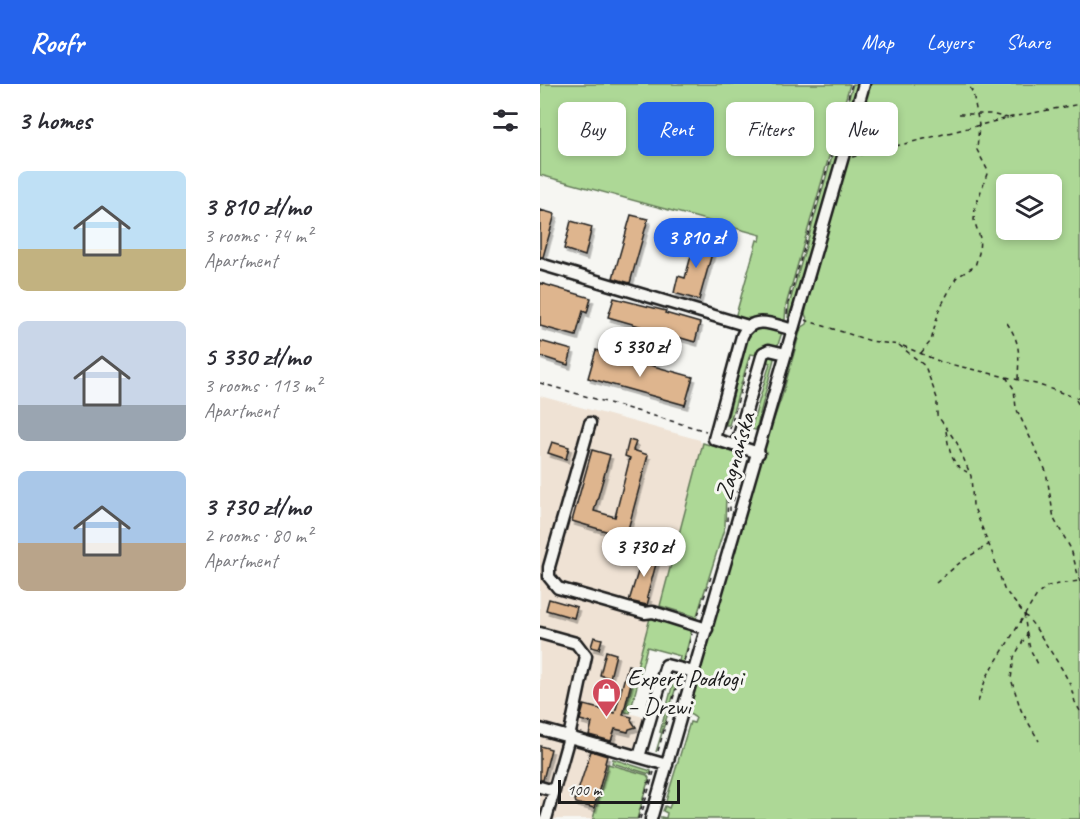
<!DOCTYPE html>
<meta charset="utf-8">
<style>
:root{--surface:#fff;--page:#f2f2f3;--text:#2b2b33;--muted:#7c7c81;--accent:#2563eb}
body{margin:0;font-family:Caveat,sans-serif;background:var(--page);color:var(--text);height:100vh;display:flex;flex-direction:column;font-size:22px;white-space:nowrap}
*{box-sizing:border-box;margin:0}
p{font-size:20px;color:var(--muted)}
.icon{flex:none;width:33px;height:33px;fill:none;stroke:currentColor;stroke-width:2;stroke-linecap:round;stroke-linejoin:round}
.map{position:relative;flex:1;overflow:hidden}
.panel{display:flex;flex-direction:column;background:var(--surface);width:540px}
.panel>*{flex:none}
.hud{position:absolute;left:18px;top:18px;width:432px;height:54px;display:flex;gap:12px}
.controls{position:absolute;left:456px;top:90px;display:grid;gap:12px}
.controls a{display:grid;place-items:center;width:66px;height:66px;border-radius:9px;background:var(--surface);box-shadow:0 3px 9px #0003;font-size:30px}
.scale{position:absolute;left:18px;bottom:15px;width:122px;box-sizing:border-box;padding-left:6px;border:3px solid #1c1c1c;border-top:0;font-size:16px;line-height:21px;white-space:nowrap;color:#1c1c1c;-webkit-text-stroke:4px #f6f6f2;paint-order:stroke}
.price{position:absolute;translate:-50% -51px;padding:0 14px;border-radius:21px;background:#fff;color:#222;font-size:20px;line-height:39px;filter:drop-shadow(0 2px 3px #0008)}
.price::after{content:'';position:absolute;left:50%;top:36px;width:18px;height:14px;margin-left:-9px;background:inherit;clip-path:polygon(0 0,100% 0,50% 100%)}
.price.active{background:var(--accent);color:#fff}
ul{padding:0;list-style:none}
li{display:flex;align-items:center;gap:18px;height:150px;padding:0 18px}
li span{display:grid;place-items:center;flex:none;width:168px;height:120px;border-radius:9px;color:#555}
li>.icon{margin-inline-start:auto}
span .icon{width:72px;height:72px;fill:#fffc;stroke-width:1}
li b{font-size:26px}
h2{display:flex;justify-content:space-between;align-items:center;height:72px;padding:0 18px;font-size:26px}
.chip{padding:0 21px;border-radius:9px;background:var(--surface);box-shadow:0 3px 9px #0003;font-size:21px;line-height:54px}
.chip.active{background:var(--accent);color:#fff}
header{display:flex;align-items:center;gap:36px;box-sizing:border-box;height:84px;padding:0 30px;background:var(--accent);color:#fff}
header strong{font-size:28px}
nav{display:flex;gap:33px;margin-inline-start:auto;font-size:21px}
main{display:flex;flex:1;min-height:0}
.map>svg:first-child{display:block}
.built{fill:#efe2d4}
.green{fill:#add896;stroke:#647a59;stroke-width:1.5;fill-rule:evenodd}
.building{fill:#deb58e;stroke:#1c1c1c;stroke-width:1.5;filter:url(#shadow)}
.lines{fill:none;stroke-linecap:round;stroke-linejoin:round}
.minor-casing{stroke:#1c1c1c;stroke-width:15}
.path{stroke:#1c1c1c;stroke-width:1.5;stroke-dasharray:4.5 4.5;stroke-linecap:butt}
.minor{stroke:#f6f6f2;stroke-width:10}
.labels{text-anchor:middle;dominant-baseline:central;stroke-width:6;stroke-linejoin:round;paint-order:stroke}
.street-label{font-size:24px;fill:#1c1c1c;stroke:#f6f6f2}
.poi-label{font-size:24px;fill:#1c1c1c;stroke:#f6f6f2;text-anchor:start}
</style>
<header>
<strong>Roofr</strong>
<nav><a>Map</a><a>Layers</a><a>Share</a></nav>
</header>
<main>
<section class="panel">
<h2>3 homes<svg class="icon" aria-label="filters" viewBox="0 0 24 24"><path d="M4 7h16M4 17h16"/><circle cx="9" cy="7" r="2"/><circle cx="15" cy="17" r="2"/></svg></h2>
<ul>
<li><span style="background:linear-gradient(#bfe0f5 65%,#c2b280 0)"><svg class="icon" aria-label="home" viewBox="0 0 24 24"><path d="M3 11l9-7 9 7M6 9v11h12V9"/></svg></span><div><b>3 810 zł/mo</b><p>3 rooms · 74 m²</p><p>Apartment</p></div></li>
<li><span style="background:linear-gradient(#c9d6e8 70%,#9aa5b1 0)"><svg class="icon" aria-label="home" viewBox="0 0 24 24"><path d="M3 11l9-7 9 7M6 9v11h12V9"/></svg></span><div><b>5 330 zł/mo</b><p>3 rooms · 113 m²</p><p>Apartment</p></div></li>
<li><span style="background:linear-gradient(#a9c7e8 60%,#b9a48a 0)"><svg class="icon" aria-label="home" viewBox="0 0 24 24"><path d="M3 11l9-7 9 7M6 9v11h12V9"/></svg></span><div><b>3 730 zł/mo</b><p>2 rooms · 80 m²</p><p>Apartment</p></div></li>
</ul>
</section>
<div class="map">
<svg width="540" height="735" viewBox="0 0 540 735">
<defs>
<filter id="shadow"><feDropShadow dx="2.5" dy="4" stdDeviation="0" flood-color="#0004"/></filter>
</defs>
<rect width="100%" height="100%" fill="#f6f6f2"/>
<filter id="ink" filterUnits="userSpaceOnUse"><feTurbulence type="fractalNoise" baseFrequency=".0167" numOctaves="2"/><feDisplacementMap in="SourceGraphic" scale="12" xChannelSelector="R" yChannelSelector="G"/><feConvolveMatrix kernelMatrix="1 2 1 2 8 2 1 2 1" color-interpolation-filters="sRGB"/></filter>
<g filter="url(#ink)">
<path class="built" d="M0,312l160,44v2l3,1 -43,163 -4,14 -6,-1 -25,93 19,5 -9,31 -21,-6 -21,77h-53z"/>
<path class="green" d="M0,0h310l-64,221 -1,15c-9,2 -16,-3 -25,-3 -11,0 -13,3 -25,1l22,-78 3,1 1,-6 -221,-60z
M313,0h8l-58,196 -15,38 1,-13z
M328,0h212v735h-419v-2l5,1 1,-5 -4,-2 2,-5 4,2 2,-5 -5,-2 24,-79 4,1 2,-5 -8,-5 79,-274 15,-43 19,-68 6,-4 1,-3 -3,-7 9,-42zM466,100h46v46h-46z
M222,242l20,6 -5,16 -11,-2 -4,1 -4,8 -8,-1 -21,71h-3l21,-87 3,-7z
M226,271h9l-19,75 -5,-1 19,-66 -5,-2z
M163,359l33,10 3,4 -13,37 -1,32 -30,96 -2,-1 1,-5 -34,-10z
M110,534l42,12 -9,33 -4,-1 1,-6 -33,-9 -17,66 -5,-1z
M136,588l4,2 -24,78 6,-19 -2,-1z
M73,675l38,12 -1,3 -38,-11z
M68,680l39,11 2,3 -12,41h-44z"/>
<path class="building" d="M0,126l15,4 -12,43h-3z
M91,131l17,4 -18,64 -17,-5z
M31,137l21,6 -7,29 -21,-7z
M157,150l19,5 -17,61 -25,-7 4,-17 7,2z
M0,199l51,15 -4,15 -4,-2 -7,25 -36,-10z
M74,214l52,13 -1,2 35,10 -5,19 -87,-25z
M0,257l32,9 -4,15 -28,-9z
M56,266l97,27 -8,28 -97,-27z
M89,356l7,2 -3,8 15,5 -22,82 -54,-16 20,-71 18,5 -16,56 21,6 15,-59 -5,-2z
M12,358l17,5 -3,12 -18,-6z
M105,465l14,4 -12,44 2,1 -2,7 -18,-4z
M9,515l28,8 -3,11 -28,-8z
M54,553l8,2 -3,10 -8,-2z
M66,567l10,3 -6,24 -10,-3z
M88,581l7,2 -12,48 9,2 -1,3 5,7 -7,2 -1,3 -13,-3 -4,12 -22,-6 3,-12 -12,-3 4,-15 31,8z
M0,662l11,3 -8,31h-3z
M45,665l22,7 -2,7 1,1 -12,44 -18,-5 -1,-3 16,-49z"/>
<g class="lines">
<defs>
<path id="minor" d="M0,180l208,62
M50,339l-41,144v10l9,11 87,25 8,-1 54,17
M196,362l27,-93 6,-3 17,4
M219,369l-45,-14 28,-103c10,-23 33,-11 51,-6
M0,549l36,10 10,13 -17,81 98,28
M0,645l29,8 -23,82
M99,673l27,-92 28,7
M0,703l14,4
M111,735l213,-735"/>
</defs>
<use href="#minor" class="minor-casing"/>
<path class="path" d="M419,30h31l18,4
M312,73l160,-40 68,-13
M247,230l1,-11 64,-219
M265,236l66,21 28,4
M467,239c14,21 12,30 11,56
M359,261l26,21 12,32v17l20,28 14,33 2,29 20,50 11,34 31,38 27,42 8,15 5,18 5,9
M363,262l38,16 95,22 44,15
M381,269l10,-12 8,-31 17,-32 19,-12 4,-13 1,-15 -6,-18 1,-12 13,-37 -11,-21 2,-25 -6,-32 -5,-9
M466,293l8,12 2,19 30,63 8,48 17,30 9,33
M0,299l166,48
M536,316l4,7
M190,345l21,-75
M406,347c3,17 4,33 21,41
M197,383l4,3 -2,11
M193,417l3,-10
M190,427v-18l13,-35
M187,437l1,-27 13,-38
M396,499l27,-23 25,-15
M484,530l3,20 -13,23 -3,22 10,31 18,31
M158,531l13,-38
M487,550l3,15 8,15
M144,577l8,-27
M438,618l8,-24 51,-83 11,-9 30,-5
M118,667l21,-73
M98,735l14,-47
M100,735l14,-47"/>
<use href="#minor" class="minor"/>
</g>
</g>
<defs>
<symbol id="shop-pin" viewBox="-11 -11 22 30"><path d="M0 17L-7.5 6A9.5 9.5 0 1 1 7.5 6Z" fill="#d1495b" stroke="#f6f6f2"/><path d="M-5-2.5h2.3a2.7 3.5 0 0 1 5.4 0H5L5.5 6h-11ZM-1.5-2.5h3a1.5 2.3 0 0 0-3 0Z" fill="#fff"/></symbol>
</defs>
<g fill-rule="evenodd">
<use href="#shop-pin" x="50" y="592" width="33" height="45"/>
</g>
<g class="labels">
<g class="street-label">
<text transform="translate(195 372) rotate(-74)">Zagnańska</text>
</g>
<g class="poi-label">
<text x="87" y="594">Expert Podłogi<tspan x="87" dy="28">– Drzwi</tspan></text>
</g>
</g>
</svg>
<div class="controls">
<a><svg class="icon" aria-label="layers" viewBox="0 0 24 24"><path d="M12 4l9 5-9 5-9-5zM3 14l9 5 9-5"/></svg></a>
</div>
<div class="scale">100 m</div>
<b class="price active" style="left:156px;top:185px">3 810 zł</b>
<b class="price" style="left:100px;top:294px">5 330 zł</b>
<b class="price" style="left:104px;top:494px">3 730 zł</b>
<div class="hud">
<a class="chip">Buy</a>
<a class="chip active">Rent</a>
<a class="chip">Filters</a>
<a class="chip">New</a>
</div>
</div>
</main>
